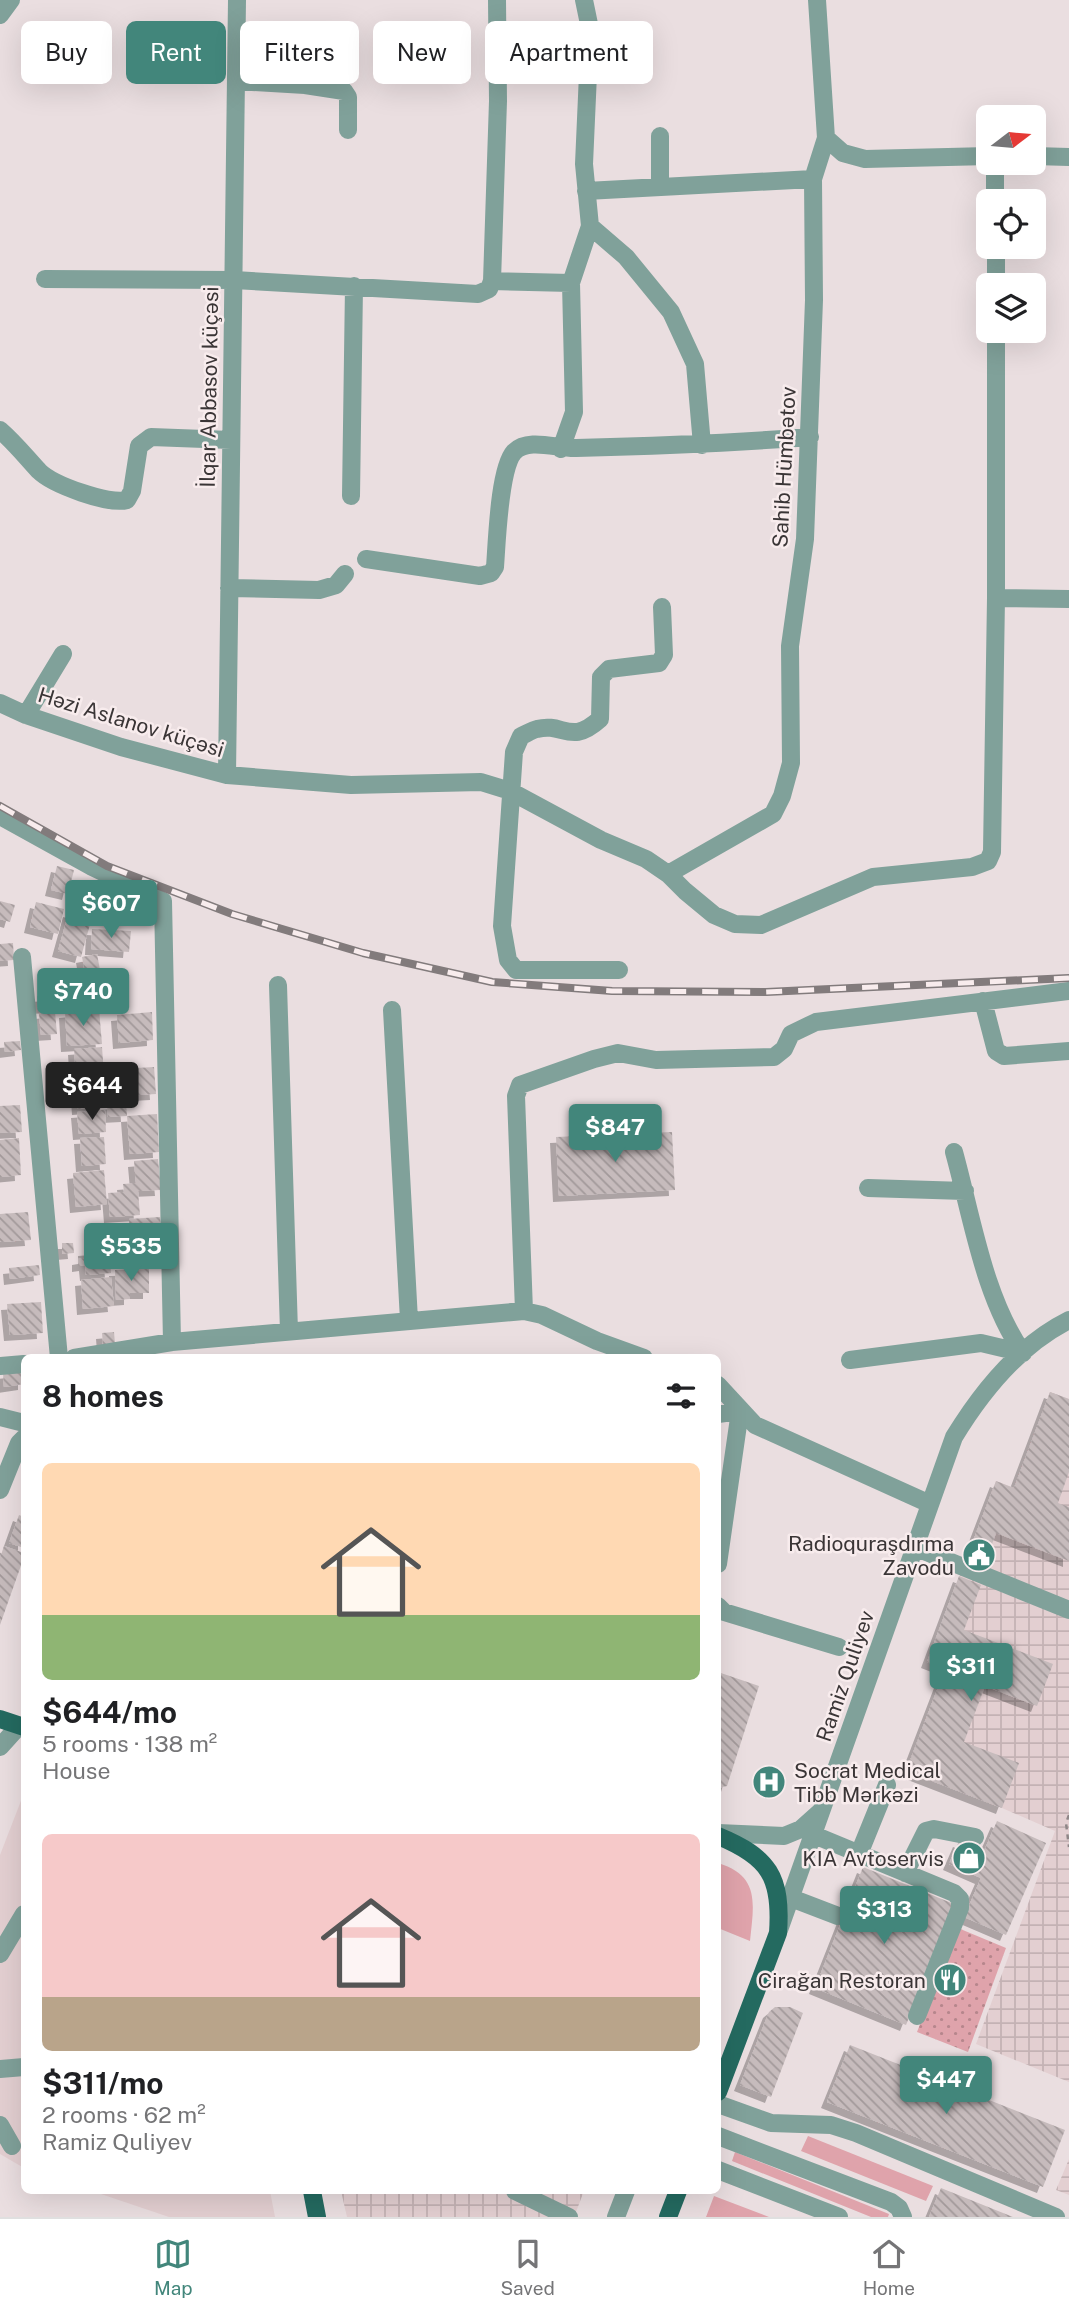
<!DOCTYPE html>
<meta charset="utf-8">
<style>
:root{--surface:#fff;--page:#f6f6f6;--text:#202124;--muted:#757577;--line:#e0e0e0;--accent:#42867b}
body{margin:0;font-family:"Public Sans",sans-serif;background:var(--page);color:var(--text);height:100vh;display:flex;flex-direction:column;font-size:26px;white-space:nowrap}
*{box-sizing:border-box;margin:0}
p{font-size:23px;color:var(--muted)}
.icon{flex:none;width:38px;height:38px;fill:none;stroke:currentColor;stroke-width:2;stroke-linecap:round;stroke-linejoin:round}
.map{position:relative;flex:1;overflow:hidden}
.drawer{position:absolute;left:21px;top:1354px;width:700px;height:840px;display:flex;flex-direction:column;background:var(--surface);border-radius:10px;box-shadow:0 7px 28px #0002}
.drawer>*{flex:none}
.banner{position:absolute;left:21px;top:21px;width:700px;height:63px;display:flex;gap:14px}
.needle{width:46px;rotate:74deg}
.fabs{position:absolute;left:976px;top:105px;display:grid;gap:14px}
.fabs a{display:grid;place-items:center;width:70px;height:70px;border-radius:10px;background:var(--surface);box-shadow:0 7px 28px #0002;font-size:35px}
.price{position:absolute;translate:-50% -60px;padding:0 16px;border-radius:7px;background:var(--accent);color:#fff;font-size:23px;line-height:46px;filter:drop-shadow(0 2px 4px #0008)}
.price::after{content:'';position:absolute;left:50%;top:42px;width:21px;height:16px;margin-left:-10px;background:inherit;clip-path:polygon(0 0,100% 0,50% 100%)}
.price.selected{background:#222;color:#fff}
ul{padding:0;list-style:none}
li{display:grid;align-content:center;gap:14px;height:371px;padding:0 21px}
li span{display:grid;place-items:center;height:217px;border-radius:10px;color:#555}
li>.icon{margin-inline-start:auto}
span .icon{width:126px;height:126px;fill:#fffc;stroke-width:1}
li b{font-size:30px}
h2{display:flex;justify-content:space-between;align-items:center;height:84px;padding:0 21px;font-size:30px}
.pill{padding:0 24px;border-radius:10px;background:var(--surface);box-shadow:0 7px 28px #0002;font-size:24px;line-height:63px}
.pill.selected{background:var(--accent);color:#fff}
.tab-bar{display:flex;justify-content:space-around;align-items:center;height:98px;border-top:2px solid var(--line);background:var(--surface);font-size:19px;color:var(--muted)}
.tab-bar a{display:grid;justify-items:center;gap:4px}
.tab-bar .selected{color:var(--accent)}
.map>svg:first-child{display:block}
.built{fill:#e3cfd1}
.industrial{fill:url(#industrial-grid)}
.grass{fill:#dfa3ab}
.park{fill:url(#park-dots)}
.building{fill:url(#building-back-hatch);filter:url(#shadow)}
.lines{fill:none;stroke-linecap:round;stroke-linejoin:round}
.path{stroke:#8e8687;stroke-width:2.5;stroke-dasharray:5 5;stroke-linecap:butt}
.minor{stroke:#80a19a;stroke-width:18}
.major{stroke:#246a60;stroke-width:18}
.rail-casing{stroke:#827b7c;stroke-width:8}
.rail{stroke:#f8eced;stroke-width:5;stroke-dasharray:16;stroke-linecap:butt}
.labels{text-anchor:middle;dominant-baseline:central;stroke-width:5;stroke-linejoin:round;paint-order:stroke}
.street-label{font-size:21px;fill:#3a3536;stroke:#f8eced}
.poi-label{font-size:21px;fill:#3a3536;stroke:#f8eced;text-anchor:end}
</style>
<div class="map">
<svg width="1069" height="2217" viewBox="0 0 1069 2217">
<defs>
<pattern id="industrial-grid" width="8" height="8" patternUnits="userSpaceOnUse" patternTransform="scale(1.75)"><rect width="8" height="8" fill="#e3cfd1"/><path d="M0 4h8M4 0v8" fill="none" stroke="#c4b2b4"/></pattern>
<pattern id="park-dots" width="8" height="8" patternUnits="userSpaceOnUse" patternTransform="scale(1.75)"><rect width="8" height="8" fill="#dfa3ab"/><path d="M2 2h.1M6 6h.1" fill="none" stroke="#b6868c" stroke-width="1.8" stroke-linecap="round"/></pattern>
<pattern id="building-back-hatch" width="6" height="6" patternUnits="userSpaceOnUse" patternTransform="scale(1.75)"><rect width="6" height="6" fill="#c6bbbc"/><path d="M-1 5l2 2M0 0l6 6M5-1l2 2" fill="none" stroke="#a2999a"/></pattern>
<filter id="shadow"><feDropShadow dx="-6" dy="6" stdDeviation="0" flood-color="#0004"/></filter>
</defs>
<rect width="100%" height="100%" fill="#eadee0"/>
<path class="built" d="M24,1793v375l-24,-14v-299z
M92,2191h178l5,26h-106z"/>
<path class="industrial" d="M1050,1392l19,7v683l-93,-38 79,-213 -53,-23 -96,-37 39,-101 -18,-8 69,-181 18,7z
M1069,2159v36l-13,-5z
M341,2191h243l-10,26h-227z"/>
<path class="grass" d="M718,1863c42,13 36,40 32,78l-32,-13z
M808,2136l125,50 -7,15 -125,-50z
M735,2152l154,62 -1,3h-17l-139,-56z
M714,2196l55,21h-63z"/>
<path class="park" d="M958,1928l48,20 -38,104 -51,-20z"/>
<path class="building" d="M57,866l17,4 -6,24 -17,-4z
M95,890l24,6 -6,24 -23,-5z
M0,901l15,4 -5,17 -10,-3z
M36,902l28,7 -6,25 -28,-7z
M69,911l23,6 -11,40 -23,-6z
M92,929l39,2 -2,21 -38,-3z
M13,943l1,17 -14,1v-17z
M97,954l3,16 -15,3 -3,-16z
M114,973l3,32 -29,3 -4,-32z
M78,978l2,27 -42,3 -1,-12 15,-1 -1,-15z
M99,1009l3,35 -35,2 -2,-34z
M55,1012l2,22 -16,1 -2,-22z
M152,1012l1,28 -34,3 -2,-28z
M20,1041l1,9 -16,2 -1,-10z
M102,1047l2,28 -28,2 -2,-28z
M154,1067l2,27 -35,2 -2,-27z
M104,1079l2,28 -28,2 -2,-28z
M126,1102l1,14 -19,1 -1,-13z
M20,1105l2,27 -22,1v-27z
M105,1110l1,22 -27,2 -2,-22z
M157,1114l2,38 -29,2 -3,-38z
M672,1132l3,58 -116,6 -3,-59z
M104,1137l2,27 -24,2 -2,-28z
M19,1138l2,37 -21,2v-37z
M158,1159l3,31 -23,1 2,24 -30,2 -2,-24 16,-1 -1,-8 13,-1 -2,-22z
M104,1170l3,34 -31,3 -3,-34z
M28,1212l3,28 -31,2v-28z
M160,1217l2,27 -32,3 -1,-28z
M62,1243h11l1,10 -12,1z
M109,1248l2,25 -25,2 -1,-10 -7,1v-7l6,-1v-8z
M39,1265l1,10 -30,4 -1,-11z
M149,1269v24h-19v6l-14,1 -1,-30z
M111,1277l3,29 -31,3 -2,-29z
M41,1302l2,31 -33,2 -3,-31z
M114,1332l1,12 -12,1 -1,-12z
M24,1371v13l-20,3 -1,-14z
M1050,1392l19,7v73l-11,31 11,4v54l-73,-28 -13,36 -18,-7 31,-81 18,7z
M19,1515l5,2v31l-15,-5z
M4,1546l20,7v4l-24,68v-67z
M959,1576l22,9 -17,45 89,34 -16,42 -52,-20 -21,56 55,21 -17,45 -96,-37 39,-102 -18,-7z
M718,1672l41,14 -32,100 -9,2z
M997,1821l49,22 -40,92 -42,-18 17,-39 -32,-14 10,-23 25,10z
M863,1867l91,37 -48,121 -91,-37z
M775,2007h15l13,6 -32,84 -31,-12 29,-73z
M850,2045l215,85 -22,57 -216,-85z
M941,2188l72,29h-84z"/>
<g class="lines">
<path class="path" d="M1069,1815l-3,8 3,24"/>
<path class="minor" d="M0,15l11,-15
M236,81l69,4 39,6 4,6v33
M660,136v51
M826,138l17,15 22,6 124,-3
M1034,156l35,1
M995,163v38
M586,191l227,-12
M590,226l36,31 45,55 24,52 7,81
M996,247v38
M45,279l189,1 244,14 11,-5 3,-8 6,-180 -1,-101
M492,281l79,2
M0,430c16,14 25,26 39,41 14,14 70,34 88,29l5,-9 7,-45 12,-9 80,3
M561,449l13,-37 -3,-129 19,-57 -6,-62 6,-135 -6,-29
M351,496l3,-210
M366,559l114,17 11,-3 4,-6c2,-25 4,-98 19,-115 14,-15 44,-3 62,-4 78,-2 156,-5 234,-11
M229,588l90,2 17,-5 9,-11
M996,598l73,1
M0,703l26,12 95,32 106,28 124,10 130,-3 29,9 91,49 45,19 22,15 17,17 29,24 21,9 26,1 112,-48 99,-10 16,-6 4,-9 4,-254v-267
M26,715l37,-61
M227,775l10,-775
M0,816l92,51 71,34 9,441
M668,874l105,-60 9,-18 9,-33 -1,-117 15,-107 9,-239 -1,-121 13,-41 -9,-138
M22,957l37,401
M619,970h-103l-8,-10 -6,-34 12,-174 7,-16c5,-2 11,-6 16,-7 27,-7 33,17 63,-10l1,-42 8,-8 50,-6 5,-8 -2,-48
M278,985l11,346
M983,1001l13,50 8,5 65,-5
M392,1010l17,310
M954,1152c18,65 30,146 69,201
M868,1188l97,3
M524,1311l-8,-215 4,-11 74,-26 24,-6 38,7 118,-3 10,-8 7,-15 25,-12 253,-31
M74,1358l98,-16 352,-31 18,4 55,26 47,17
M850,1360l131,-17 42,10
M0,1366l24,-2
M718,1385l37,40 175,79
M718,1414l22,-3
M0,1417l24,6
M0,1490l19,-47 5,-5
M914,1547l155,63
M718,1564l22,-153
M718,1606l6,6 115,35
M0,1747l19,-21
M718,1833l66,3 17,-7 19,-17
M814,1835l140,58 6,6v9l-43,108
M859,1854l28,-69
M905,1873l21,-42 8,-2 41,8
M791,1898l47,18
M779,1930l175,-493c28,-46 65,-92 115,-117
M0,1954l24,-40
M0,2069l24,-2
M718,2104l53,19 60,2 25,8 200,84
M0,2125l12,21
M718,2136l173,66 8,6 4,9
M718,2170l121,47
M515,2191l54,26
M616,2217l10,-26"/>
<path class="major" d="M0,1719l24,8
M718,1836c51,21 64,41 60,97l-60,159
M312,2191l5,26
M668,2217l10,-26"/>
<defs>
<path id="rail" d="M0,806l107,60 125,48 131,39 129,29 120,9 154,1 303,-14"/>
</defs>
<use href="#rail" class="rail-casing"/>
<use href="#rail" class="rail"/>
</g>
<defs>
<symbol id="civic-disc" viewBox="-11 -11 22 22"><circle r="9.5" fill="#42867b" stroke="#f8eced"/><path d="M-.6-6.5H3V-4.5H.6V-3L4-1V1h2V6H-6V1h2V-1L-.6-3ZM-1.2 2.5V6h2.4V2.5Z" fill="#fff"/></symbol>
<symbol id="hospital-disc" viewBox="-11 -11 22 22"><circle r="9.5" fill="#42867b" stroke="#f8eced"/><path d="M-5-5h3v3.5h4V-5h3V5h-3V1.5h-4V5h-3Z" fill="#fff"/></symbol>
<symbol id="shop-disc" viewBox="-11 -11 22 22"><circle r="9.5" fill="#42867b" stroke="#f8eced"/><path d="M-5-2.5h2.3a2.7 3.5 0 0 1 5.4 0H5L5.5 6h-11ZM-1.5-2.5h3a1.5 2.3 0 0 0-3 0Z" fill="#fff"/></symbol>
<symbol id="restaurant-disc" viewBox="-11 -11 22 22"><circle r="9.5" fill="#42867b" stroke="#f8eced"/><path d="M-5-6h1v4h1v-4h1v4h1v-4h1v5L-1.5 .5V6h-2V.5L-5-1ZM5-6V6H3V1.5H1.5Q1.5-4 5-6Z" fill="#fff"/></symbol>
</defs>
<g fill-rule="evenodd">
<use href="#civic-disc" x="960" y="1536" width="38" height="38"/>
<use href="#hospital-disc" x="750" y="1763" width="38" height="38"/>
<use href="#shop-disc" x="950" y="1839" width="38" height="38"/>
<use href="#restaurant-disc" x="931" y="1961" width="38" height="38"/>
</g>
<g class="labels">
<g class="street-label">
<text transform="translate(209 387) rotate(-89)">İlqar Abbasov küçəsi</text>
<text transform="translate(784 467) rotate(-87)">Sahib Hümbətov</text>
<text transform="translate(131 722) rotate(17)">Həzi Aslanov küçəsi</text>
<text transform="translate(845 1676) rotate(-71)">Ramiz Quliyev</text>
</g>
<g class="poi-label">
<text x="954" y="1543">Radioquraşdırma<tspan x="954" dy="24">Zavodu</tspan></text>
<text x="794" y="1770" text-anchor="start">Socrat Medical<tspan x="794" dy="24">Tibb Mərkəzi</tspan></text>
<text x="944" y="1858">KIA Avtoservis</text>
<text x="926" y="1980">Cirağan Restoran</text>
</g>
</g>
</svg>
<div class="fabs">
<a><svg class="needle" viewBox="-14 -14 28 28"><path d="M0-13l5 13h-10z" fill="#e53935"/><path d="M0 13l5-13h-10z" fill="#757577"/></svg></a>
<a><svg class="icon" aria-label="locate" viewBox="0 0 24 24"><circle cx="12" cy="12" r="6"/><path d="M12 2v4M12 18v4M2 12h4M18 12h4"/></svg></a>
<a><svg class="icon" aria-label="layers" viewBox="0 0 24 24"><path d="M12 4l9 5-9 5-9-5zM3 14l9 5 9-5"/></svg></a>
</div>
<b class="price" style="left:111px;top:940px">$607</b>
<b class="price" style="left:83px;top:1028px">$740</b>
<b class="price selected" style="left:92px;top:1122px">$644</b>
<b class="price" style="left:615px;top:1164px">$847</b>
<b class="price" style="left:131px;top:1283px">$535</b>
<b class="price" style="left:971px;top:1703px">$311</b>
<b class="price" style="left:884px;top:1946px">$313</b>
<b class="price" style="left:946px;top:2116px">$447</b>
<div class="banner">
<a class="pill">Buy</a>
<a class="pill selected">Rent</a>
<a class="pill">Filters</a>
<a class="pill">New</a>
<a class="pill">Apartment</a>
</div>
<section class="drawer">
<h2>8 homes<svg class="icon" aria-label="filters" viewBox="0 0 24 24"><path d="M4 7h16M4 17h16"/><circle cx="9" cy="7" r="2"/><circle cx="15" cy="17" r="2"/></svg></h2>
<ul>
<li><span style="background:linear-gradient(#ffd9b3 70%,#8fb573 0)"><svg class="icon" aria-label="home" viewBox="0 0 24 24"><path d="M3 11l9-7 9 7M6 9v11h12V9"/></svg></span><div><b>$644/mo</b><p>5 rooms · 138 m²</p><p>House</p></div></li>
<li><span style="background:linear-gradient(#f6c9c9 75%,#b9a48a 0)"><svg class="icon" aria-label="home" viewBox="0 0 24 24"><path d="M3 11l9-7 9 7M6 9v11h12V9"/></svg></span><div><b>$311/mo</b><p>2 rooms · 62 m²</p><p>Ramiz Quliyev</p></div></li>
</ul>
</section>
</div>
<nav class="tab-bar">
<a class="selected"><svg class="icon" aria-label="map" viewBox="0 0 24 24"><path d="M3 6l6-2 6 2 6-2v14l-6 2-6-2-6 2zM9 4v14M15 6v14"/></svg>Map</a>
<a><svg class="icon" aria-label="saved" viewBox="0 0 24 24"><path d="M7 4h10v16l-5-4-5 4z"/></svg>Saved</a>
<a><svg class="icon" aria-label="home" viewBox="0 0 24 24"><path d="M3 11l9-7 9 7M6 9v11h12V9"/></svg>Home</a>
</nav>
